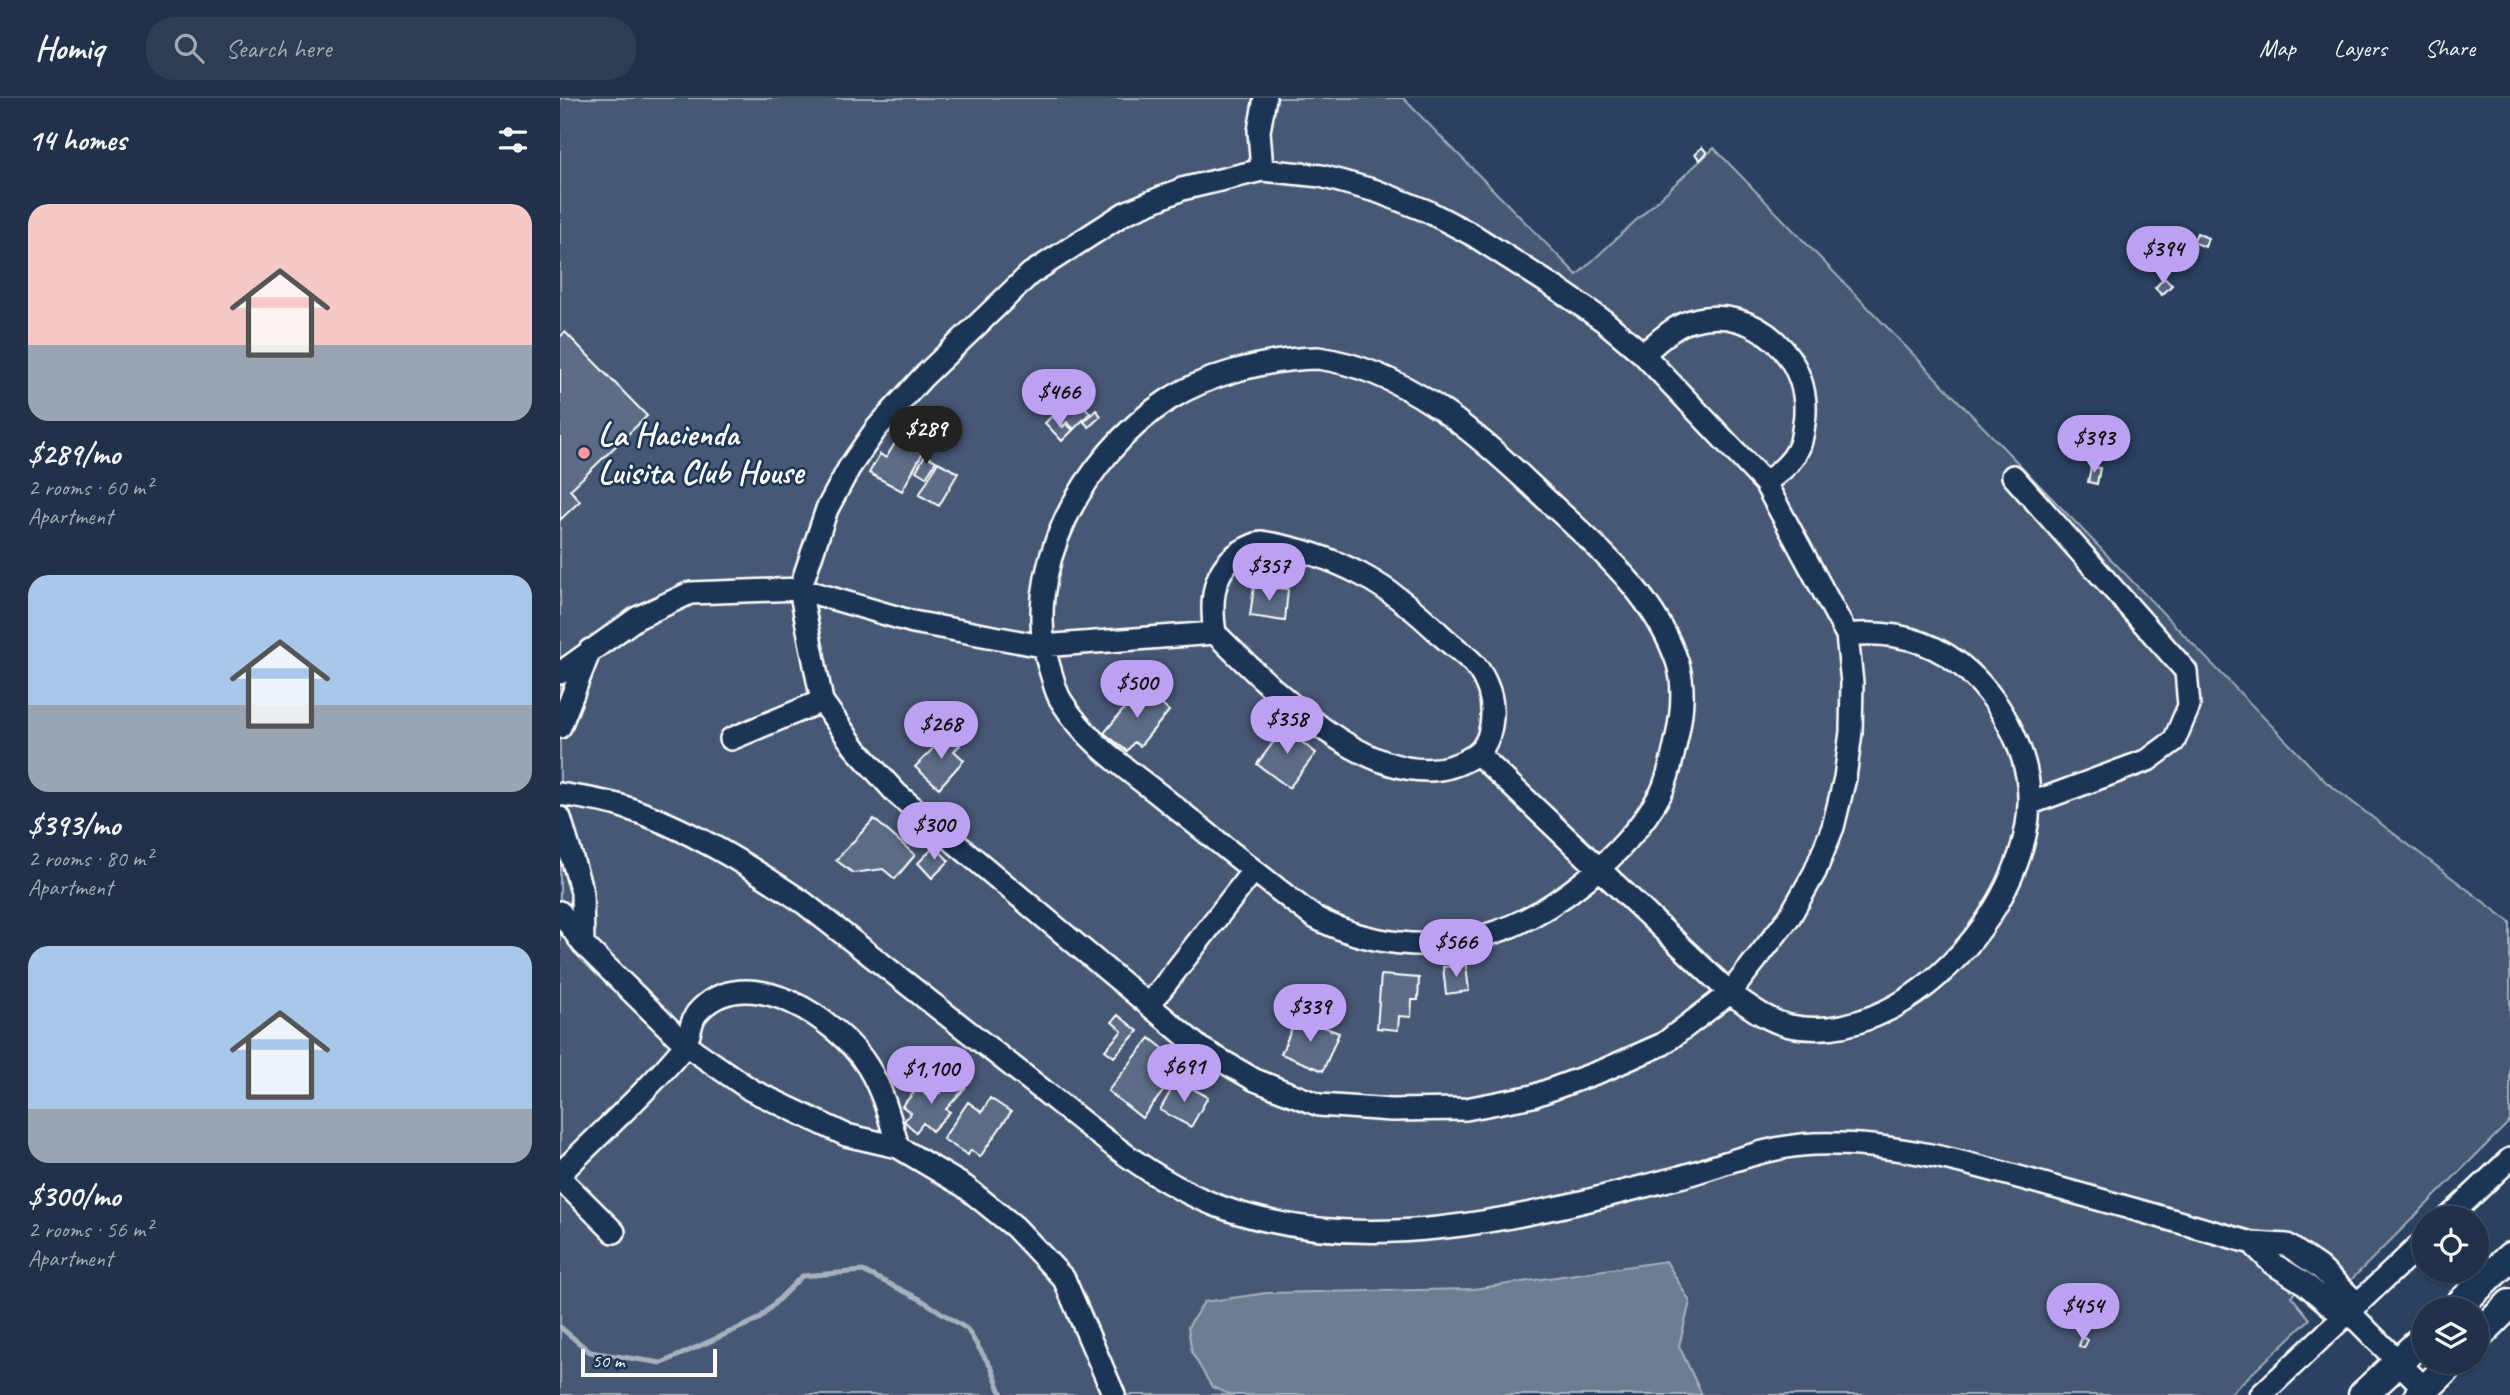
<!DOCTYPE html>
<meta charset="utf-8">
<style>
:root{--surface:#203149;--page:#2d3d53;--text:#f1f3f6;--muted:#a2a9b4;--line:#3d4c61;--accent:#bca0f2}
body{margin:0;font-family:Caveat,sans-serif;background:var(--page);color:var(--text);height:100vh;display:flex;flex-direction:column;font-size:26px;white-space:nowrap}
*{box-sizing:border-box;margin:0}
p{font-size:23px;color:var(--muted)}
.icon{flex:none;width:38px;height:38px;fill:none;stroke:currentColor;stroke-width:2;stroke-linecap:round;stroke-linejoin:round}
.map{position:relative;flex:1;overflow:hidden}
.side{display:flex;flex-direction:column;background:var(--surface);width:560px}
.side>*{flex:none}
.buttons{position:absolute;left:1852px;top:1108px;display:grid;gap:14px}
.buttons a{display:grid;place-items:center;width:77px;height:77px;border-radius:50%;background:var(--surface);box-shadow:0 2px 5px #0004,0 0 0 2px var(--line);font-size:35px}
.scale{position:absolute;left:21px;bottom:18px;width:136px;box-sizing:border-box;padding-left:7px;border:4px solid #fff;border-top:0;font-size:19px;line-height:24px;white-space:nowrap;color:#fff;-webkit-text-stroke:5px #1d3557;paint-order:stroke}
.price{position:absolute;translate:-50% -60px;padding:0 16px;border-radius:24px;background:var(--accent);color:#111;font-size:23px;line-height:46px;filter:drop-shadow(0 2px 4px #0008)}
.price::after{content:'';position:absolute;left:50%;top:42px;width:21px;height:16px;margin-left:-10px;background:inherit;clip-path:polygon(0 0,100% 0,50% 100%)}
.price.active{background:#222;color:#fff}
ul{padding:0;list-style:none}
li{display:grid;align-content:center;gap:14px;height:371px;padding:0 28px}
li span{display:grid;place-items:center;height:217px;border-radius:21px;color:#555}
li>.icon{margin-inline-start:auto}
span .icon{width:126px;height:126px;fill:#fffc;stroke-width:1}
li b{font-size:30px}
h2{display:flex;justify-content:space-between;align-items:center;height:84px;padding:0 28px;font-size:30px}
header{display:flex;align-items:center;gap:42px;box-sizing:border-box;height:98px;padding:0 35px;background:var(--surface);border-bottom:2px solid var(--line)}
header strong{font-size:33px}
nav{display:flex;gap:38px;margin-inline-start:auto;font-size:24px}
.search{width:490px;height:63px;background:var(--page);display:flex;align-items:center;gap:18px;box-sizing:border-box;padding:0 24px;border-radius:28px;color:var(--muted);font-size:26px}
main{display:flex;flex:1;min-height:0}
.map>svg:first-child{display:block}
.green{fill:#465975;stroke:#a2acba;stroke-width:2}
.water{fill:#6d7d92;stroke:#a7b1be;stroke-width:2}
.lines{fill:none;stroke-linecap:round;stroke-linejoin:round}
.stream{stroke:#a7b1be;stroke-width:5}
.building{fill:#5b6c86;stroke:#fff;stroke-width:2}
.minor-casing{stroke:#fff;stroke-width:26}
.major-casing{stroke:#fff;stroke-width:33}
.minor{stroke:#1d3557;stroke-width:21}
.major{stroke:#1d3557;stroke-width:28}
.poi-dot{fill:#ff9aa2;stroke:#1d3557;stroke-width:2.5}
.labels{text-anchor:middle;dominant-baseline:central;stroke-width:5;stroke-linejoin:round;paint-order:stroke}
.poi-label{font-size:33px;font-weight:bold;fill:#fff;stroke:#1d3557;text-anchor:start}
</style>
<header>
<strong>Homiq</strong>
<div class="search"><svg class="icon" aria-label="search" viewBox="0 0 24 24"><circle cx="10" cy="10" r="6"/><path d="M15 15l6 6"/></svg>Search here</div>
<nav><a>Map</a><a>Layers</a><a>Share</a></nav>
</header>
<main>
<section class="side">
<h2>14 homes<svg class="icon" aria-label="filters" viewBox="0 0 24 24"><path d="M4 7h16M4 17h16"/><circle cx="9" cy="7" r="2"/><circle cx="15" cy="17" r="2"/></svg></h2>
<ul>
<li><span style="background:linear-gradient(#f6c9c9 65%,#9aa5b1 0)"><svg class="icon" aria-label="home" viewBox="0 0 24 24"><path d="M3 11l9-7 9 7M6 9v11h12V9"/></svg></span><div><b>$289/mo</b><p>2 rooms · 60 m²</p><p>Apartment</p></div></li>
<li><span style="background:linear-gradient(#a9c7e8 60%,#9aa5b1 0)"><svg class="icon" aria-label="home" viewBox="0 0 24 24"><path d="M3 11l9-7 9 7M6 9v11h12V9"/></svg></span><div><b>$393/mo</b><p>2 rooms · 80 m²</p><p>Apartment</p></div></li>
<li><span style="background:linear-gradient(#a9c7e8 75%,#9aa5b1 0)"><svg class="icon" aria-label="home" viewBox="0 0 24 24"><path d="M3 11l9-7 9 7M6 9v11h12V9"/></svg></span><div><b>$300/mo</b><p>2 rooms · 56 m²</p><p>Apartment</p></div></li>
</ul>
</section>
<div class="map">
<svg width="1950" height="1297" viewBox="0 0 1950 1297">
<rect width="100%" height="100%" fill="#2a4161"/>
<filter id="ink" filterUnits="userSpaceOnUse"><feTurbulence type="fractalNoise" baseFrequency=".0143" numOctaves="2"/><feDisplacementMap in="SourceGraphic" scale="14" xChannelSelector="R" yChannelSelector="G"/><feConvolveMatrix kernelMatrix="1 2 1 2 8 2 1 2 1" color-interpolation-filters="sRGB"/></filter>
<g filter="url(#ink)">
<path class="green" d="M0,0h843l174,177 137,-127 612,634 184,140v199l-165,165 -26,-19 -28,29 19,23 -81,76h-1669z"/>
<path class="water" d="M1106,1163l24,41 -11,44 23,49h-470l-20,-8 -20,-34 -4,-26 16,-25 63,-9 206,-4z"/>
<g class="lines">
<path class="stream" d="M0,1229l30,25 72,11 97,-44 43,-43 61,-5 57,28 47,30 25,40 10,26"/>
</g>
<path class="building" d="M1142,49l5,6 -7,7 -5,-6z
M1637,135l11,5 -3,9 -12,-5z
M1604,180l8,7 -10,10 -7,-7z
M5,234l82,84 -77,74 10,11 -20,19v-183z
M501,281l29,34 -16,16 -7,-7 -4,4 -24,-25z
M536,312l5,6 -12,11 -5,-5z
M492,318l11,11 3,-3 7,6 -11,11 -17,-18z
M338,340l25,14 -21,39 -33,-18 11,-19 6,4z
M365,357l11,6 -10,16 -10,-6z
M378,364l20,11 -19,33 -20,-11z
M1531,369l9,1 -3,16 -9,-2z
M694,488l34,3 -3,32 -35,-5z
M582,589l27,24 -29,35 -6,-4 -7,9 -23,-18z
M730,622l12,9 -7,8 21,16 -27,35 -32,-24z
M388,635l12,12 -6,6 10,9 -25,28 -24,-21z
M314,721l41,36 -20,24 -12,-10 -30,4 -17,-13z
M375,748l14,15 -17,17 -14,-15z
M906,867l3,26 -23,3 -3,-27z
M821,877l38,3 -1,22h-6l-1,17 -12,-1 -1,14 -21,-2z
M558,917l20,16 -24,26 -9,-7 17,-19 -10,-9z
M737,918l42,17 -16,38 -42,-17z
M590,940l34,27 -42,53 -34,-27z
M394,980l11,10 -19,21 4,3 -18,19 -9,-8 -7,9 -12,-11 7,-8 -9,-7 16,-18 8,7 7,-8 7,6z
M617,982l31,17 -17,30 -31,-17z
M430,1000l21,14 -31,45 -9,-7 -3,5 -25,-16 25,-37 14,10z
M1522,1239l6,3 -4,8 -5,-2z"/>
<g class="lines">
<defs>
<path id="minor" d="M702,72l59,6 55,15 51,20 46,24 89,57 42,29 39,33 122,129 82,152 5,48 -1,49 -6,46 -12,49 -18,45 -25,44 -60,77 -67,51 -59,26 -71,26 -67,13 -75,1 -72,-5 -64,-25 -55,-32 -303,-254 -42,-46 -33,-47 -22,-112 27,-80 22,-41 27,-39 46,-51 108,-104 95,-61 57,-24z
M702,72l-3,-39 6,-33
M1083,256c15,-12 30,-28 48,-33 64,-19 123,39 113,102 -1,8 -2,19 -6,26 -7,15 -20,24 -33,34
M758,260c85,12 154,71 214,128 54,52 122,104 146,178 7,24 4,49 -1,73 -4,18 -8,40 -16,56 -35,62 -109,124 -178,143 -55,16 -118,8 -169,-19 -52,-39 -102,-80 -153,-121 -36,-28 -75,-55 -99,-94 -6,-8 -8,-20 -11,-29 -34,-100 33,-218 117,-273 42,-27 101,-41 150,-42z
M1453,378l173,195 3,35 -15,35 -26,19 -119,44
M702,444c74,12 126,41 180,94 21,20 36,23 47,55 6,19 4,52 -14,64 -85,58 -205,-68 -260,-122 -7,-44 2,-77 47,-91z
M0,575l77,-55 53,-25 110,-4 113,33 129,24 173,-13
M0,629l30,-77
M171,641l91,-38
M918,656l252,239c19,13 37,28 60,33 113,23 236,-115 239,-222 2,-47 -26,-101 -60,-132 -35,-32 -76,-42 -122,-37
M0,696c19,3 40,6 58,11 67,21 129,59 186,98 77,61 154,121 231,181 57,45 114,96 183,122 148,55 311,10 458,-28 45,-12 90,-32 138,-34 82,-3 162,21 240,43 66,18 132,37 198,56l35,2 32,22 39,37
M0,720l22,74 1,52
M0,814l23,32 103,101 65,45 95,45 52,12 66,39 51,41 49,52 50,116
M589,907l104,-134
M0,1076c41,-42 86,-81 123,-126 8,-10 6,-25 14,-35 48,-56 142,7 171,54 15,24 22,52 30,80
M0,1080l54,54
M1888,1120l62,-59
M1692,1145l21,21 31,19 40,34
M1789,1214l76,77
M1701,1297l163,-154"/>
<path id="major" d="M1895,1211l55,-52
M1916,1240l34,-34
M1803,1297l61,-57
M1859,1297l34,-33"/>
</defs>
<use href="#minor" class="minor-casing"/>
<use href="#major" class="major-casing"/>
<use href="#minor" class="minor"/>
<use href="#major" class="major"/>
</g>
</g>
<circle class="poi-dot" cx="24" cy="355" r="7"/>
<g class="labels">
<g class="poi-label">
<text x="38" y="336">La Hacienda<tspan x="38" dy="38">Luisita Club House</tspan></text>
</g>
</g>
</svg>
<div class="buttons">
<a><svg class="icon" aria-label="locate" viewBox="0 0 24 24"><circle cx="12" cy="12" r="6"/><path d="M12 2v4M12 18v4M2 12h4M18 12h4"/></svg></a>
<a><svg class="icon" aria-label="layers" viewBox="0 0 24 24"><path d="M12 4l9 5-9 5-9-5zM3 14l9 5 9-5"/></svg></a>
</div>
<div class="scale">50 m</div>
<b class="price" style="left:1603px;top:188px">$394</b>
<b class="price" style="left:499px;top:331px">$466</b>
<b class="price active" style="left:366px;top:368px">$289</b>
<b class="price" style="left:1534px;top:377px">$393</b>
<b class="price" style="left:709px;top:505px">$357</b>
<b class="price" style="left:577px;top:622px">$500</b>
<b class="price" style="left:727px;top:658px">$358</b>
<b class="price" style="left:381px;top:663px">$268</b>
<b class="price" style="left:374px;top:764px">$300</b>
<b class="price" style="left:896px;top:881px">$566</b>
<b class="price" style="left:750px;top:946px">$339</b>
<b class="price" style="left:624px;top:1006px">$691</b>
<b class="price" style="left:371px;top:1008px">$1,100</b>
<b class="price" style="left:1523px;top:1245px">$454</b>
</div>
</main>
